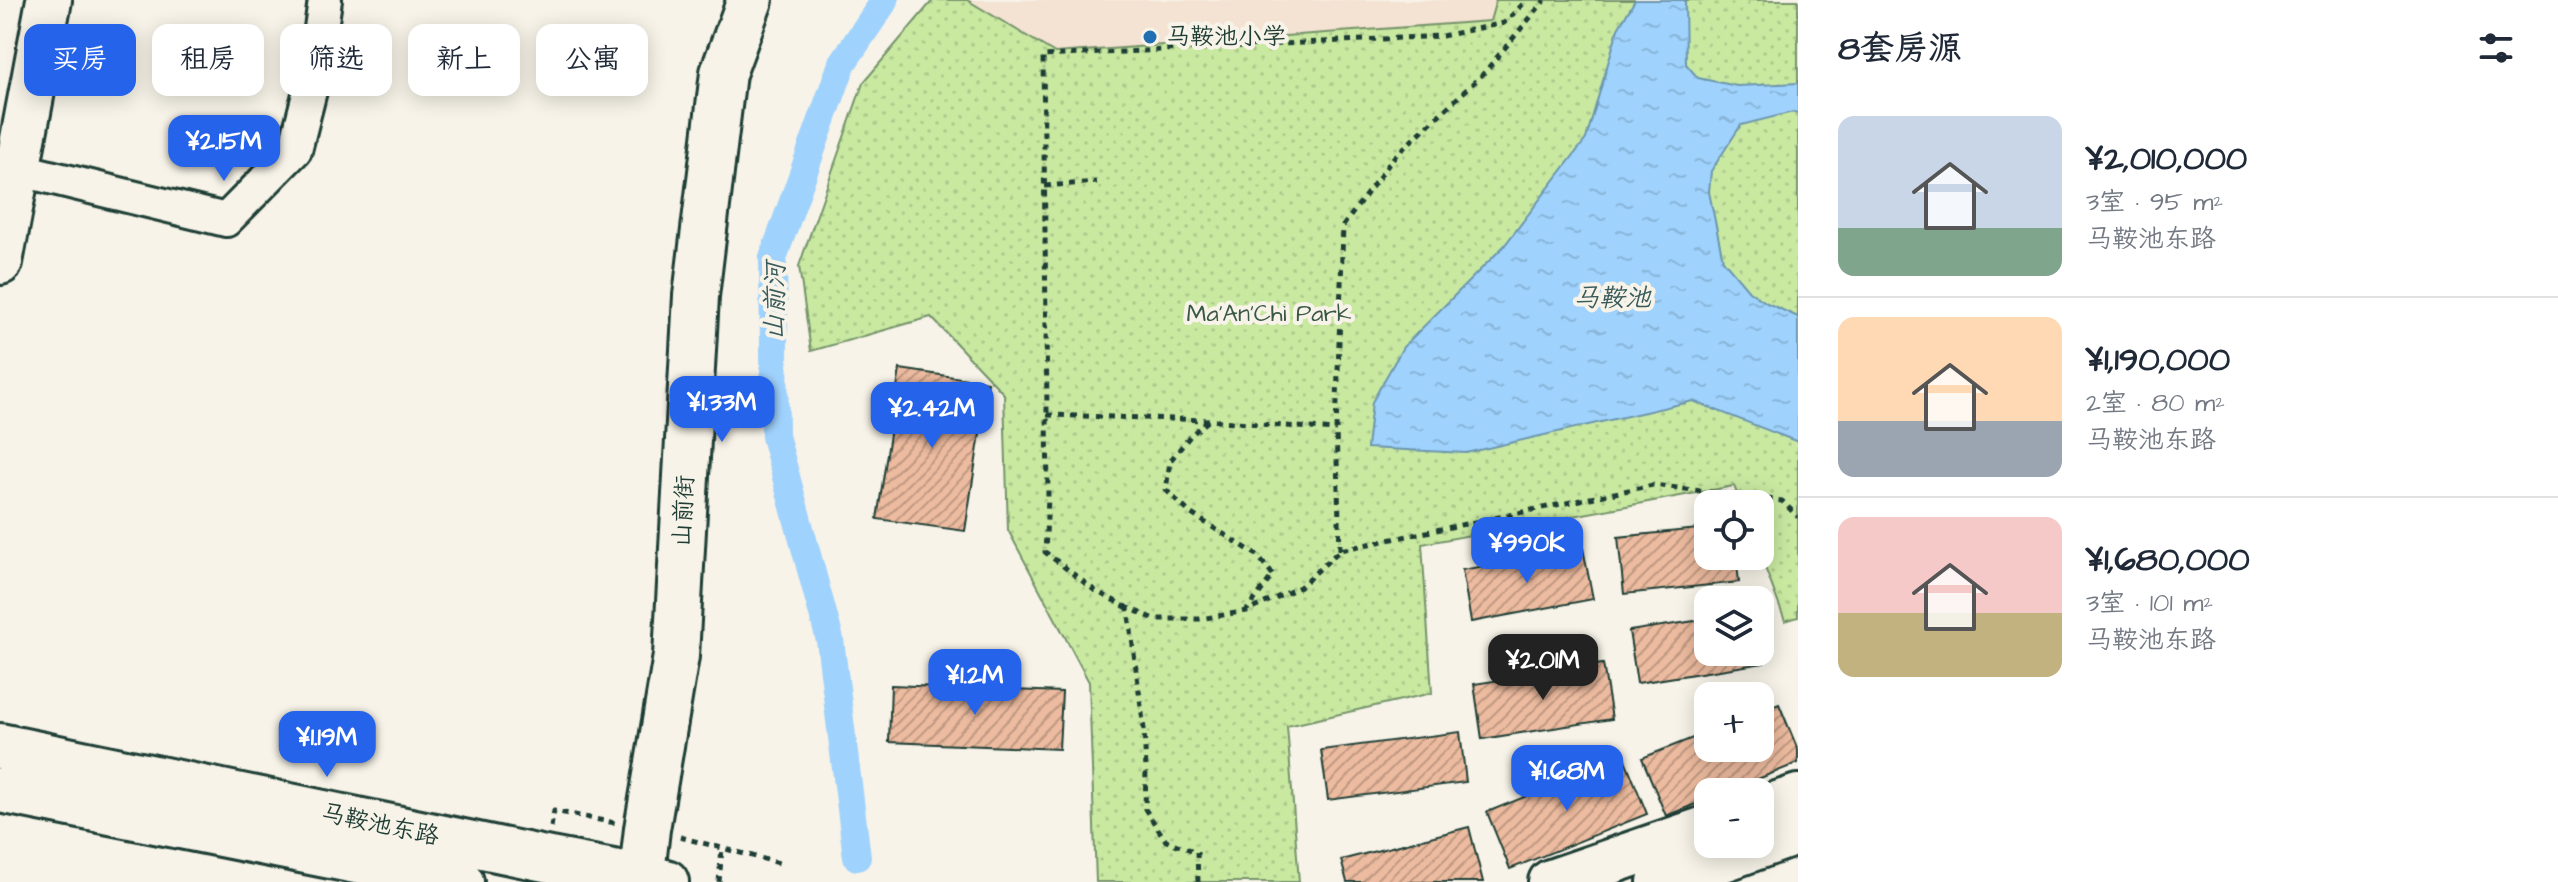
<!DOCTYPE html>
<html lang="zh">
<meta charset="utf-8">
<style>
:root{--surface:#fff;--page:#f6f6f7;--text:#1f2937;--muted:#747a83;--line:#e0e1e3;--accent:#2563eb}
body{margin:0;font-family:"Architects Daughter","LXGW WenKai TC",sans-serif;background:var(--page);color:var(--text);height:100vh;display:flex;flex-direction:column;font-size:30px;white-space:nowrap}
*{box-sizing:border-box;margin:0}
p{font-size:26px;color:var(--muted)}
.icon{flex:none;width:44px;height:44px;fill:none;stroke:currentColor;stroke-width:2;stroke-linecap:round;stroke-linejoin:round}
.map{position:relative;flex:1;overflow:hidden}
.sheet{display:flex;flex-direction:column;background:var(--surface);width:760px}
.sheet>*{flex:none}
.guide{position:absolute;left:24px;top:24px;width:760px;height:72px;display:flex;gap:16px}
.buttons{position:absolute;left:1694px;top:490px;display:grid;gap:16px}
.buttons a{display:grid;place-items:center;width:80px;height:80px;border-radius:16px;background:var(--surface);box-shadow:0 4px 20px #0003;font-size:40px}
.price{position:absolute;translate:-50% -68px;padding:0 18px;border-radius:16px;background:var(--accent);color:#fff;font-size:26px;line-height:52px;filter:drop-shadow(0 2px 4px #0008)}
.price::after{content:'';position:absolute;left:50%;top:48px;width:24px;height:18px;margin-left:-12px;background:inherit;clip-path:polygon(0 0,100% 0,50% 100%)}
.price.current{background:#222;color:#fff}
ul{padding:0;list-style:none}
li{display:flex;align-items:center;gap:24px;height:200px;padding:0 40px}
li+li{border-top:2px solid var(--line)}
li span{display:grid;place-items:center;flex:none;width:224px;height:160px;border-radius:16px;color:#555}
li>.icon{margin-inline-start:auto}
span .icon{width:96px;height:96px;fill:#fffc;stroke-width:1}
li b{font-size:34px}
h2{display:flex;justify-content:space-between;align-items:center;height:96px;padding:0 40px;font-size:34px}
.chip{padding:0 28px;border-radius:16px;background:var(--surface);box-shadow:0 4px 20px #0003;font-size:28px;line-height:72px}
.chip.current{background:var(--accent);color:#fff}
main{display:flex;flex:1;min-height:0}
.map>svg:first-child{display:block}
.built{fill:#f4e2d2}
.park{fill:url(#park-dots);stroke:#74936a;stroke-width:2}
.water{fill:url(#water-ripples);stroke:#6c96ad;stroke-width:2}
.lines{fill:none;stroke-linecap:round;stroke-linejoin:round}
.canal{stroke:#9fd2fd;stroke-width:28}
.building{fill:url(#building-hatch);stroke:#1f3d34;stroke-width:2}
.minor-casing{stroke:#1f3d34;stroke-width:38}
.secondary-casing{stroke:#1f3d34;stroke-width:50}
.path{stroke:#1f3d34;stroke-width:5;stroke-dasharray:6 6;stroke-linecap:butt}
.minor{stroke:#f7f3e8;stroke-width:32}
.secondary{stroke:#f7f3e8;stroke-width:44}
.poi-dot{fill:#1f6fb2;stroke:#f7f3e8;stroke-width:3}
.labels{text-anchor:middle;dominant-baseline:central;stroke-width:8;stroke-linejoin:round;paint-order:stroke}
.poi-label{font-size:24px;fill:#1f3d34;stroke:#f7f3e8;text-anchor:start}
.park-label{font-size:24px;fill:#385744;stroke:#f7f3e8}
.street-label{font-size:24px;fill:#1f3d34;stroke:#f7f3e8}
.water-label{font-size:26px;font-style:italic;fill:#395b5c;stroke:#f7f3e8}
</style>
<main>
<div class="map">
<svg width="1798" height="882" viewBox="0 0 1798 882">
<defs>
<pattern id="park-dots" width="8" height="8" patternUnits="userSpaceOnUse" patternTransform="scale(2)"><rect width="8" height="8" fill="#c9e9a1"/><path d="M2 2h.1M6 6h.1" fill="none" stroke="#acc98b" stroke-width="1.8" stroke-linecap="round"/></pattern>
<pattern id="water-ripples" width="26" height="14" patternUnits="userSpaceOnUse" patternTransform="scale(2)"><rect width="26" height="14" fill="#9fd2fd"/><path d="M2 4q2-2 4 0t4 0M15 11q2-2 4 0t4 0" fill="none" stroke="#88b5d9"/></pattern>
<pattern id="building-hatch" width="6" height="6" patternUnits="userSpaceOnUse" patternTransform="scale(2)"><rect width="6" height="6" fill="#edbb9f"/><path d="M-1 1l2-2M0 6l6-6M5 7l2-2" fill="none" stroke="#bf9982"/></pattern>
</defs>
<rect width="100%" height="100%" fill="#f7f3e8"/>
<filter id="ink" filterUnits="userSpaceOnUse"><feTurbulence type="fractalNoise" baseFrequency=".0125" numOctaves="2"/><feDisplacementMap in="SourceGraphic" scale="16" xChannelSelector="R" yChannelSelector="G"/><feConvolveMatrix kernelMatrix="1 2 1 2 8 2 1 2 1" color-interpolation-filters="sRGB"/></filter>
<g filter="url(#ink)">
<path class="built" d="M967,0h529l-6,21 -435,32z"/>
<path class="park" d="M933,0h34l88,53 435,-32 6,-21h302v617l-13,4 -25,-67v-50h-19l-7,-18 -312,58 10,149 -145,33 12,156h-203l-7,-200 -81,-152 -4,-136 -73,-77 -120,34 -12,-85 64,-183z"/>
<path class="water" d="M1635,0h50l1,64 12,14 39,8 61,-3v30l-5,-1 -52,13 -30,46 -2,21 14,68 26,31 18,12 31,14v125l-105,-41 -227,52 -99,-5 5,-46 31,-55 101,-101 82,-107 32,-110z"/>
<g class="lines">
<path class="canal" d="M857,857l-27,-217 -55,-204 -2,-178 69,-194 43,-64"/>
</g>
<path class="building" d="M900,369l88,13 -23,149 -88,-12z
M1708,528v28h28l3,26 -115,12 -6,-57z
M1583,548l10,51 -122,23 -9,-52z
M1708,619v33h52v-12l4,23 -127,20 -8,-52z
M1603,664l9,55 -130,20 -8,-55z
M891,685l171,7 -3,57 -170,-7z
M1779,704l19,46v13l-73,29h-17v7l-42,17 -24,-58 66,-26v16h52v-37z
M1460,732l6,50 -138,18 -7,-50z
M1624,757l23,57 -137,55 -23,-57z
M1469,827l14,55h-136l-6,-22z"/>
<g class="lines">
<defs>
<path id="minor" d="M17,169l209,51 69,-70 20,-79 10,-71"/>
<path id="secondary" d="M0,262l49,-262
M0,746l545,113 121,23
M0,790l461,92
M1760,810l38,-13
M641,882l6,-53 29,-173 20,-360 27,-223 27,-73
M1551,882l157,-54
M1660,882l138,-50"/>
</defs>
<use href="#minor" class="minor-casing"/>
<use href="#secondary" class="secondary-casing"/>
<path class="path" d="M1045,186l52,-4
M1047,415l162,5 127,10
M1208,421l-17,14 -21,26 -4,29 24,23 67,42 16,20 -26,35
M1340,550l-4,-120 7,-204 51,-69 89,-83 62,-74
M1128,608l-34,-18 -49,-38 3,-53 -5,-443 399,-20 62,-13 23,-23
M551,827l3,-16 61,12
M680,837l99,26
M719,882l3,-34
M1198,882l-1,-30 -31,-11 -21,-32 1,-39 -2,-41 -16,-121 27,11h45l47,-8 53,-24 40,-37 313,-65 129,16 16,16"/>
<use href="#minor" class="minor"/>
<use href="#secondary" class="secondary"/>
</g>
</g>
<circle class="poi-dot" cx="1150" cy="37" r="8"/>
<g class="labels">
<g class="poi-label">
<text x="1166" y="37">马鞍池小学</text>
</g>
<g class="park-label">
<text x="1269" y="314">Ma'An'Chi Park</text>
</g>
<g class="street-label">
<text transform="translate(684 511) rotate(-87)">山前街</text>
<text transform="translate(380 825) rotate(12)">马鞍池东路</text>
</g>
<g class="water-label">
<text x="1612" y="298">马鞍池</text>
<text transform="translate(775 301) rotate(-89)">山前河</text>
</g>
</g>
</svg>
<div class="buttons">
<a><svg class="icon" aria-label="locate" viewBox="0 0 24 24"><circle cx="12" cy="12" r="6"/><path d="M12 2v4M12 18v4M2 12h4M18 12h4"/></svg></a>
<a><svg class="icon" aria-label="layers" viewBox="0 0 24 24"><path d="M12 4l9 5-9 5-9-5zM3 14l9 5 9-5"/></svg></a>
<a>+</a>
<a>−</a>
</div>
<b class="price" style="left:224px;top:183px">¥2.15M</b>
<b class="price" style="left:722px;top:444px">¥1.33M</b>
<b class="price" style="left:932px;top:450px">¥2.42M</b>
<b class="price" style="left:1527px;top:585px">¥990K</b>
<b class="price current" style="left:1543px;top:702px">¥2.01M</b>
<b class="price" style="left:975px;top:717px">¥1.2M</b>
<b class="price" style="left:327px;top:779px">¥1.19M</b>
<b class="price" style="left:1567px;top:813px">¥1.68M</b>
<div class="guide">
<a class="chip current">买房</a>
<a class="chip">租房</a>
<a class="chip">筛选</a>
<a class="chip">新上</a>
<a class="chip">公寓</a>
</div>
</div>
<section class="sheet">
<h2>8套房源<svg class="icon" aria-label="filters" viewBox="0 0 24 24"><path d="M4 7h16M4 17h16"/><circle cx="9" cy="7" r="2"/><circle cx="15" cy="17" r="2"/></svg></h2>
<ul>
<li><span style="background:linear-gradient(#c9d6e8 70%,#7fa58c 0)"><svg class="icon" aria-label="home" viewBox="0 0 24 24"><path d="M3 11l9-7 9 7M6 9v11h12V9"/></svg></span><div><b>¥2,010,000</b><p>3室 · 95 m²</p><p>马鞍池东路</p></div></li>
<li><span style="background:linear-gradient(#ffd9b3 65%,#9aa5b1 0)"><svg class="icon" aria-label="home" viewBox="0 0 24 24"><path d="M3 11l9-7 9 7M6 9v11h12V9"/></svg></span><div><b>¥1,190,000</b><p>2室 · 80 m²</p><p>马鞍池东路</p></div></li>
<li><span style="background:linear-gradient(#f6c9c9 60%,#c2b280 0)"><svg class="icon" aria-label="home" viewBox="0 0 24 24"><path d="M3 11l9-7 9 7M6 9v11h12V9"/></svg></span><div><b>¥1,680,000</b><p>3室 · 101 m²</p><p>马鞍池东路</p></div></li>
</ul>
</section>
</main>
